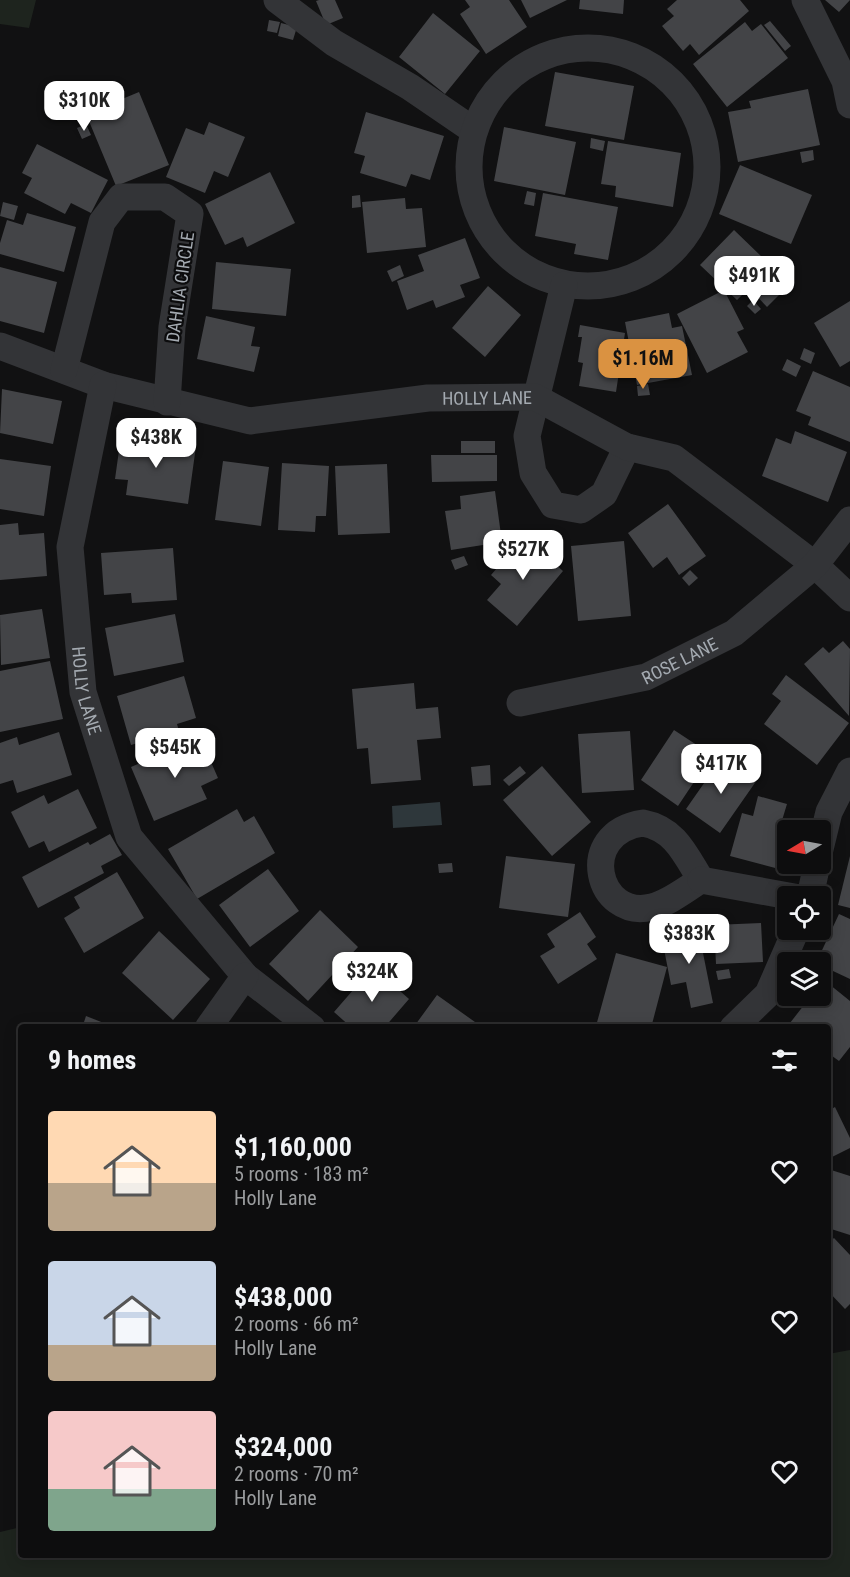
<!DOCTYPE html>
<meta charset="utf-8">
<style>
:root{--surface:#0d0d0e;--page:#1b1b1c;--text:#f1f3f6;--muted:#9a9c9e;--line:#2d2d2e;--accent:#da9241}
body{margin:0;font-family:"Roboto Condensed",sans-serif;background:var(--page);color:var(--text);height:100vh;display:flex;flex-direction:column;font-size:22px;white-space:nowrap}
*{box-sizing:border-box;margin:0}
p{font-size:20px;color:var(--muted)}
.icon{flex:none;width:33px;height:33px;fill:none;stroke:currentColor;stroke-width:2;stroke-linecap:round;stroke-linejoin:round}
.map{position:relative;flex:1;overflow:hidden}
.panel{position:absolute;left:18px;top:1024px;width:813px;height:534px;display:flex;flex-direction:column;background:var(--surface);border-radius:6px;box-shadow:0 3px 15px #0003,0 0 0 2px var(--line)}
.panel>*{flex:none}
.needle{width:39px;rotate:260deg}
.controls{position:absolute;left:777px;top:820px;display:grid;gap:12px}
.controls a{display:grid;place-items:center;width:54px;height:54px;border-radius:6px;background:var(--surface);box-shadow:0 3px 15px #0003,0 0 0 2px var(--line);font-size:30px}
.price{position:absolute;translate:-50% -51px;padding:0 14px;border-radius:12px;background:#fff;color:#222;font-size:20px;line-height:39px;filter:drop-shadow(0 2px 3px #0008)}
.price::after{content:'';position:absolute;left:50%;top:36px;width:18px;height:14px;margin-left:-9px;background:inherit;clip-path:polygon(0 0,100% 0,50% 100%)}
.price.selected{background:var(--accent);color:#111}
ul{padding:0;list-style:none}
li{display:flex;align-items:center;gap:18px;height:150px;padding:0 30px}
li span{display:grid;place-items:center;flex:none;width:168px;height:120px;border-radius:6px;color:#555}
li>.icon{margin-inline-start:auto}
span .icon{width:72px;height:72px;fill:#fffc;stroke-width:1}
li b{font-size:26px}
h2{display:flex;justify-content:space-between;align-items:center;height:72px;padding:0 30px;font-size:26px}
.map>svg:first-child{display:block}
.green{fill:#1e241e}
.water{fill:#2e373b}
.building{fill:#434447}
.lines{fill:none;stroke-linecap:round;stroke-linejoin:round}
.minor{stroke:#333437;stroke-width:27}
.labels{text-anchor:middle;dominant-baseline:central;stroke-width:4.5;stroke-linejoin:round;paint-order:stroke}
.street-label{font-size:18px;fill:#a4aab1;stroke:#0c0c0d}
</style>
<div class="map">
<svg width="850" height="1577" viewBox="0 0 850 1577">
<rect width="100%" height="100%" fill="#111112"/>
<path class="green" d="M0,0h36l-7,28 -29,-4z
M850,1350v227h-850v-45l21,-5v29h807v-202z"/>
<path class="water" d="M440,802l2,23 -49,3 -1,-22z"/>
<path class="building" d="M319,0h16l8,18 -17,7 -10,-24z
M465,0h44l18,27 -41,27 -26,-40 10,-7z
M521,0h46l-37,18z
M580,0h44l-1,14 -44,-5z
M677,0h63l9,11 -50,44 -9,-11 -7,7 -21,-25 12,-10 -7,-7z
M825,0h25l-11,12z
M433,13l47,38 -35,43 -46,-37z
M269,20l11,2 -3,11 -10,-2z
M770,21l21,25 -6,5 -21,-26z
M745,22l7,9 9,-7 27,34 -61,49 -34,-43z
M281,23l16,4 -4,13 -15,-4z
M555,72l79,14 -10,54 -79,-14z
M808,89l12,56 -82,17 -10,-50 23,-4 -2,-7z
M139,92l30,73 -53,21 -30,-72z
M366,112l78,24 -14,44 -19,-6 -5,13 -46,-14 5,-17 -11,-3z
M209,122l36,15 -17,40 -14,-6 -9,22 -39,-16 20,-49 18,7z
M86,124l5,11 -9,4 -5,-11z
M504,127l72,15 -11,53 -71,-14z
M591,138l14,3 -2,10 -13,-3z
M608,141l73,12 -8,54 -58,-10 1,-11 -15,-2z
M37,144l71,36 -17,33 -20,-10 -6,11 -41,-21 8,-15 -10,-5z
M813,150l1,10 -12,3 -2,-11z
M740,165l72,30 -21,49 -72,-30z
M270,172l25,51 -48,24 -4,-10 -18,8 -20,-41z
M527,191l9,2 -2,13 -10,-2z
M543,193l75,14 -10,53 -34,-6 2,-10 -41,-8z
M360,195l1,12 -9,1v-12z
M405,198l1,11 16,-1 4,39 -59,6 -5,-51z
M3,202l15,4 -4,14 -14,-4z
M27,213l49,14 -12,45 -64,-18v-11l7,-23 16,5z
M734,230l56,54 -23,23 -18,-19 -12,12 -37,-35z
M465,238l15,40 -20,7 5,12 -29,11 -3,-8 -26,10 -10,-29 27,-10 -6,-16z
M216,262l75,7 -5,47 -74,-7z
M400,265l4,11 -12,6 -5,-11z
M0,267l57,15 -13,51 -44,-12z
M488,286l33,29 -36,42 -33,-29z
M724,290l20,39 -7,3 11,20 -41,21 -30,-59z
M753,300l8,9 -6,5 -8,-8z
M850,301v60l-10,6 -26,-44z
M669,313l3,15 10,-2 10,49 -55,10 -12,-63z
M206,316l49,11 -4,19 9,1 -6,25 -57,-13z
M580,325l45,8 -9,59 -37,-6 4,-23 -5,-1 4,-25h-4z
M804,348l11,5 -4,11 -11,-5z
M787,359l14,7 -5,11 -14,-7z
M813,371l37,16v55l-42,-17 3,-8 -15,-6z
M648,384l2,11 -12,1 -1,-10z
M2,389l60,12 -9,43 -53,-11z
M795,431l52,21 -19,50 -66,-26 14,-38 15,6z
M121,436l75,10 -8,58 -62,-9 2,-15 -13,-1z
M461,441h34v12h-34z
M431,455h66v26l-65,1z
M0,459l51,7 -7,50 -44,-7z
M223,461l46,6 -8,59 -46,-6z
M282,463l47,3 -3,50h-10l-1,16 -37,-2z
M387,464l3,69 -52,2 -3,-69z
M495,491l7,51 -51,8 -6,-39 16,-2 -1,-13z
M668,504l38,52 -27,19 -12,-18 -14,11 -25,-35z
M18,523l1,12 25,-2 3,43 -47,4v-55z
M524,537l39,34 -46,55 -30,-26 14,-16 -10,-9z
M624,541l7,75 -53,5 -7,-75z
M173,548l4,52 -45,3 -1,-10 -27,2 -3,-42z
M464,556l4,9 -13,5 -4,-10z
M690,570l8,8 -9,8 -7,-8z
M42,609l8,49 -49,7 -1,-50z
M175,614l9,48 -70,14 -9,-48z
M843,641l7,8 -1,67 -45,-52 19,-17 6,6z
M50,661l13,58 -63,13v-61z
M786,675l63,48 -32,42 -53,-41 17,-23 -9,-7z
M184,676l12,42 -19,6 2,7 -48,14 -14,-49z
M414,683l2,26 22,-2 3,31 -24,2 4,40 -50,4 -3,-36 -11,1 -5,-60z
M674,730l38,25 -34,51 -37,-26z
M630,731l4,59 -52,3 -4,-59z
M59,732l13,43 -55,18 -4,-13 -13,4v-41l17,-6 2,8z
M200,737l18,41 -17,8 6,13 -53,22 -23,-54z
M723,756l34,24 -37,53 -34,-24z
M490,765l1,20 -18,1 -2,-19z
M520,766l6,7 -17,13 -6,-6z
M542,766l49,56 -39,34 -49,-56z
M78,789l19,39 -48,24 -5,-11 -15,7 -18,-36 33,-17 4,9z
M758,796l29,8 -7,23 13,3 -5,1 -9,38 -49,-13 12,-43 11,3z
M237,809l7,13 10,-6 21,37 -78,46 -29,-50z
M110,834l12,21 -21,11 3,7 -66,35 -16,-31 66,-35 2,3z
M506,856l69,8 -7,53 -69,-9z
M850,856v52l-12,-3z
M452,863l1,9 -14,1 -1,-9z
M268,869l31,42 -49,36 -31,-42z
M117,872l27,46 -60,35 -20,-35 16,-10 -6,-11z
M320,910l38,37 -50,54 -39,-37z
M580,912l16,25 -9,7 10,15 -39,25 -18,-28 15,-9 -8,-13z
M839,914l11,5v60l-34,-16z
M697,923l16,80 -22,5 -5,-26 -15,3 -7,-36 13,-2 -4,-19z
M761,923l2,39 -47,2 -2,-39z
M159,931l51,48 -37,41 -51,-47z
M616,953l51,14 -16,61 -55,-2z
M373,967l36,32 -25,29h-32l-18,-16z
M729,969l2,9 -13,2 -2,-9z
M824,980l26,21v46l-11,14 -11,-8v-25h-32l-6,-5 21,-27h9v-12z
M437,995l38,27 -4,6h-58z
M86,1016l28,11v1h-32z
M835,1107l15,31v10l-22,11v-48z
M828,1169l22,7v59l-22,-7z
M834,1238l16,17v49l-5,5 -17,-18v-48z"/>
<g class="lines">
<g class="minor">
<path d="M277,0l57,43 76,44 63,43"/>
<path d="M805,0l40,81 5,24"/>
<circle cx="588" cy="167" r="119"/>
<path d="M564,285l-37,151 6,37 20,32 28,5 23,-16 23,-47"/>
<path id="s1" d="M0,346l103,39 147,36 178,-23 107,-1 92,50 47,11 141,107 35,33"/>
<path d="M64,370l38,-148 19,-25h44l25,17 -18,113 -5,75"/>
<path id="s2" d="M103,385l-33,162 13,145 46,145 116,139 67,52"/>
<path id="s3" d="M520,703l126,-26 88,-44 81,-68 35,-45"/>
<path d="M643,823c32,6 42,31 58,57 -15,9 -32,23 -49,27 -55,14 -77,-74 -9,-84z"/>
<path d="M820,849l9,-37 21,-41"/>
<path d="M701,880l93,17"/>
<path d="M810,897l7,-33"/>
<path d="M208,1028l37,-52"/>
<path d="M733,1028l35,-34 28,-64"/>
</g>
</g>
<g class="labels">
<g class="street-label">
<text transform="translate(180 287) rotate(-82)">DAHLIA CIRCLE</text>
<text stroke="none"><textPath href="#s1" startOffset="500">HOLLY LANE</textPath></text>
<text stroke="none"><textPath href="#s3" startOffset="166">ROSE LANE</textPath></text>
<text stroke="none"><textPath href="#s2" startOffset="310">HOLLY LANE</textPath></text>
</g>
</g>
</svg>
<div class="controls">
<a><svg class="needle" viewBox="-14 -14 28 28"><path d="M0-13l5 13h-10z" fill="#e53935"/><path d="M0 13l5-13h-10z" fill="#9a9c9e"/></svg></a>
<a><svg class="icon" aria-label="locate" viewBox="0 0 24 24"><circle cx="12" cy="12" r="6"/><path d="M12 2v4M12 18v4M2 12h4M18 12h4"/></svg></a>
<a><svg class="icon" aria-label="layers" viewBox="0 0 24 24"><path d="M12 4l9 5-9 5-9-5zM3 14l9 5 9-5"/></svg></a>
</div>
<b class="price" style="left:84px;top:132px">$310K</b>
<b class="price" style="left:754px;top:307px">$491K</b>
<b class="price selected" style="left:643px;top:390px">$1.16M</b>
<b class="price" style="left:156px;top:469px">$438K</b>
<b class="price" style="left:523px;top:581px">$527K</b>
<b class="price" style="left:175px;top:779px">$545K</b>
<b class="price" style="left:721px;top:795px">$417K</b>
<b class="price" style="left:689px;top:965px">$383K</b>
<b class="price" style="left:372px;top:1003px">$324K</b>
<section class="panel">
<h2>9 homes<svg class="icon" aria-label="filters" viewBox="0 0 24 24"><path d="M4 7h16M4 17h16"/><circle cx="9" cy="7" r="2"/><circle cx="15" cy="17" r="2"/></svg></h2>
<ul>
<li><span style="background:linear-gradient(#ffd9b3 60%,#b9a48a 0)"><svg class="icon" aria-label="home" viewBox="0 0 24 24"><path d="M3 11l9-7 9 7M6 9v11h12V9"/></svg></span><div><b>$1,160,000</b><p>5 rooms · 183 m²</p><p>Holly Lane</p></div><svg class="icon" aria-label="heart" viewBox="0 0 24 24"><path d="M12 20l-8-8c-3-5 5-10 8-4 3-6 11-1 8 4z"/></svg></li>
<li><span style="background:linear-gradient(#c9d6e8 70%,#b9a48a 0)"><svg class="icon" aria-label="home" viewBox="0 0 24 24"><path d="M3 11l9-7 9 7M6 9v11h12V9"/></svg></span><div><b>$438,000</b><p>2 rooms · 66 m²</p><p>Holly Lane</p></div><svg class="icon" aria-label="heart" viewBox="0 0 24 24"><path d="M12 20l-8-8c-3-5 5-10 8-4 3-6 11-1 8 4z"/></svg></li>
<li><span style="background:linear-gradient(#f6c9c9 65%,#7fa58c 0)"><svg class="icon" aria-label="home" viewBox="0 0 24 24"><path d="M3 11l9-7 9 7M6 9v11h12V9"/></svg></span><div><b>$324,000</b><p>2 rooms · 70 m²</p><p>Holly Lane</p></div><svg class="icon" aria-label="heart" viewBox="0 0 24 24"><path d="M12 20l-8-8c-3-5 5-10 8-4 3-6 11-1 8 4z"/></svg></li>
</ul>
</section>
</div>
